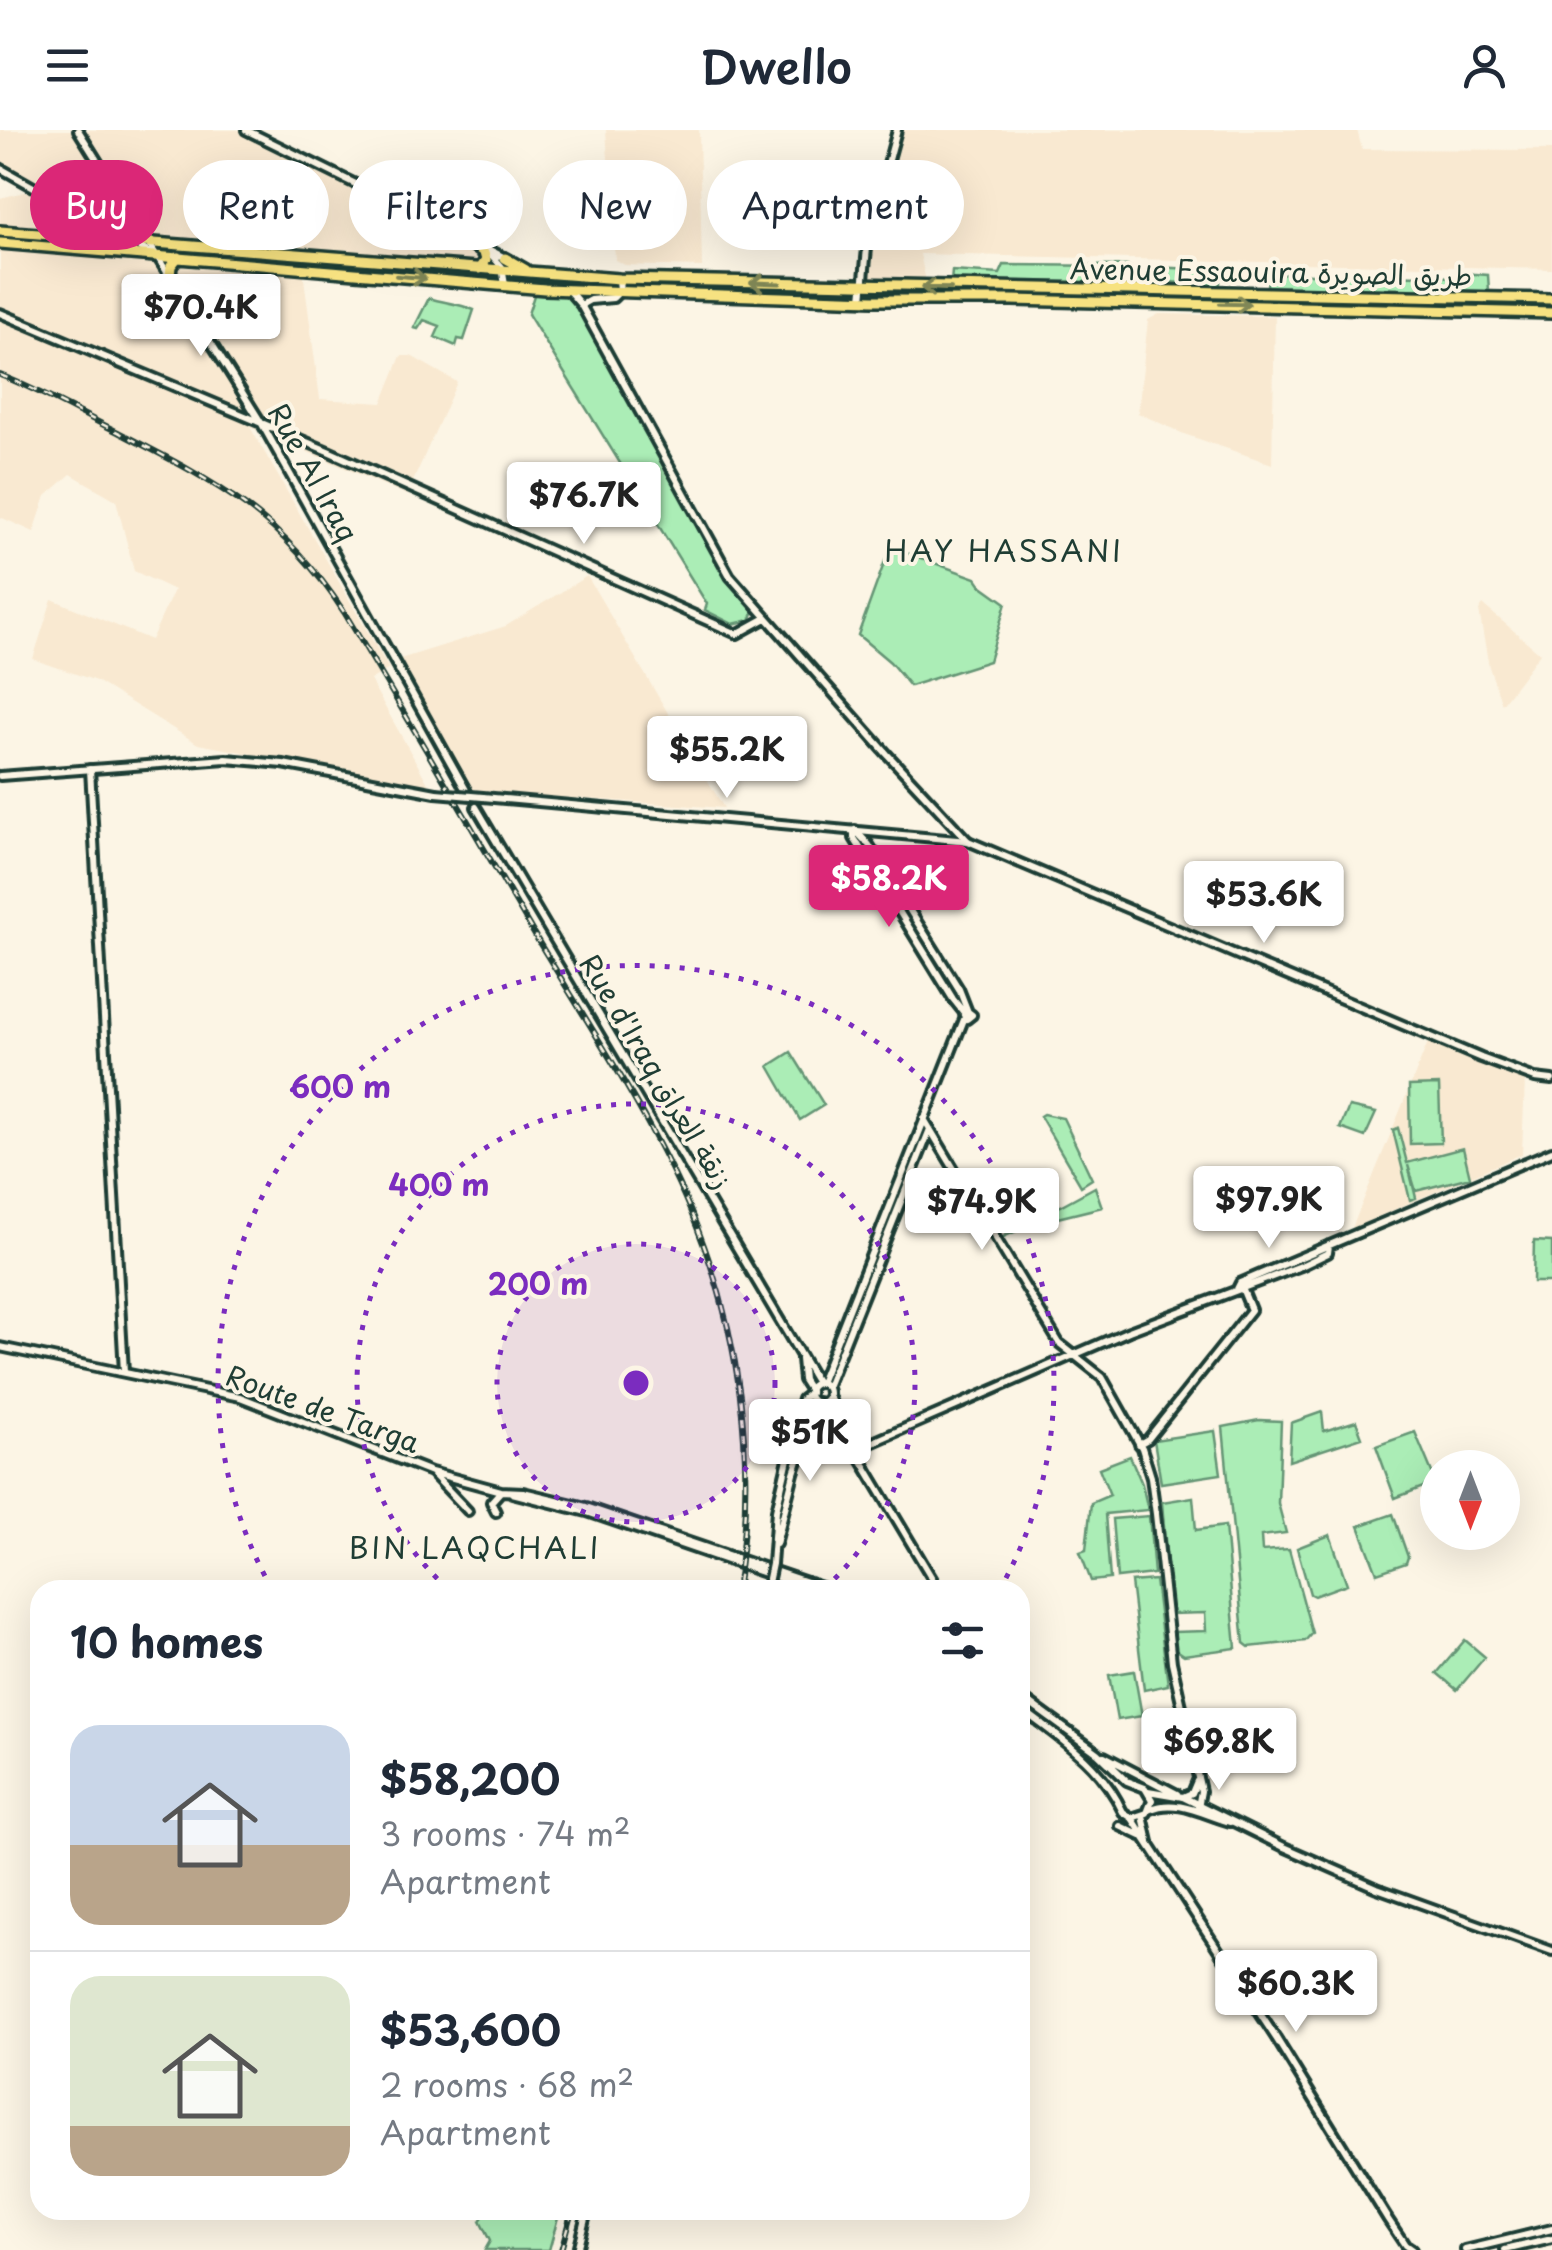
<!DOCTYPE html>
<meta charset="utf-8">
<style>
:root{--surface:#fff;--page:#f6f6f7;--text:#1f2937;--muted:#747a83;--line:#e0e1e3;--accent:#db2777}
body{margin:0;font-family:"Playpen Sans","Playpen Sans Arabic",sans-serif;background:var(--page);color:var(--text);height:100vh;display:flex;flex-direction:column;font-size:38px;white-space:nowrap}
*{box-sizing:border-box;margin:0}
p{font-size:32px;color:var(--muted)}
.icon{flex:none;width:55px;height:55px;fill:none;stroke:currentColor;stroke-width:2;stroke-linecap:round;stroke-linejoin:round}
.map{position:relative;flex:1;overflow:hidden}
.drawer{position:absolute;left:30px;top:1450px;width:1000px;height:640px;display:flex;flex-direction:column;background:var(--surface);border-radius:30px;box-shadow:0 10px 40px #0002}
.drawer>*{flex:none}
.guide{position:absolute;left:30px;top:30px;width:1000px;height:90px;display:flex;gap:20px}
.needle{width:65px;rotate:180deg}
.buttons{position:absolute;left:1420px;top:1320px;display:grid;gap:20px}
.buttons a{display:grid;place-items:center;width:100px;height:100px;border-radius:50%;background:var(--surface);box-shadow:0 10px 40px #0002;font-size:50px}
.price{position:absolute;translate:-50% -85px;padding:0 22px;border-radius:10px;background:#fff;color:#222;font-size:32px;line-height:65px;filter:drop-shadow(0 2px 5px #0008)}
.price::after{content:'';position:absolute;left:50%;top:60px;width:30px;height:22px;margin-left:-15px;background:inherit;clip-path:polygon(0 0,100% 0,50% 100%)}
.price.selected{background:var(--accent);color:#fff}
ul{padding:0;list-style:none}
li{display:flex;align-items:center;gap:30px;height:250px;padding:0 40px}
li+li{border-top:2px solid var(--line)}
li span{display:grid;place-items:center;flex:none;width:280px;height:200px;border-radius:30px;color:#555}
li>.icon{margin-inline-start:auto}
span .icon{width:120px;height:120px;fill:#fffc;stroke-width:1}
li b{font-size:42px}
h2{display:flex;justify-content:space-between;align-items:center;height:120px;padding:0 40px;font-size:42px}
.pill{padding:0 35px;border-radius:45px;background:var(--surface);box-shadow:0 10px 40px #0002;font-size:35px;line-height:90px}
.pill.selected{background:var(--accent);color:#fff}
header{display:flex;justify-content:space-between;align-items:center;height:130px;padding:0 40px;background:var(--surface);font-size:45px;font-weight:600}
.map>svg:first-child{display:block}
.built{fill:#f9e9d1}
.green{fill:#abedb6;stroke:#659575;stroke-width:2.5}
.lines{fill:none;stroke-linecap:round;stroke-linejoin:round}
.tertiary-casing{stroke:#1f3d34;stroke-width:14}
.secondary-casing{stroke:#1f3d34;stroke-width:14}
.primary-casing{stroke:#1f3d34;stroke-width:16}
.tertiary{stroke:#fcf5e5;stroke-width:6}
.secondary{stroke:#fcf5e5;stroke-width:6}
.primary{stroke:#f7e281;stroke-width:9}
.rail-casing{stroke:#1f3d34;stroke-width:6}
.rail{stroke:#fcf5e5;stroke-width:2.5;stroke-dasharray:8;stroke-linecap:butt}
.tertiary-bridge-casing{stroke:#1f3d34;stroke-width:14;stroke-linecap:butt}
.secondary-bridge-casing{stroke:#1f3d34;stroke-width:14;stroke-linecap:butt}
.tertiary-bridge{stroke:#fcf5e5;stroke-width:6}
.secondary-bridge{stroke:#fcf5e5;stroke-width:6}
.oneway{stroke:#808757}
.ring{fill:none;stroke:#7b2cbf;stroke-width:5;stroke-dasharray:5 10}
.labels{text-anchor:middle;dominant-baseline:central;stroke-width:8;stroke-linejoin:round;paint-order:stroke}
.street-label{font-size:28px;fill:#1f3d34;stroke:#fcf5e5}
.neighbourhood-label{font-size:30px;letter-spacing:2.5px;fill:#1f3d34;stroke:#fcf5e5}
.centre{fill:#7b2cbf;stroke:#fcf5e5;stroke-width:5}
.ring-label{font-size:30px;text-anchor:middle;font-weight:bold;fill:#7b2cbf;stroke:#fcf5e5;stroke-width:8;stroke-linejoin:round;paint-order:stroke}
</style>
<header><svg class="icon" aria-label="menu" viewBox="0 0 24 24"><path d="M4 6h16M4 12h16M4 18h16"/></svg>Dwello<svg class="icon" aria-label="person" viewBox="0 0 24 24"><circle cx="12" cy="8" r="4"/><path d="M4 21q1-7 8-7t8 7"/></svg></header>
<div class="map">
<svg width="1552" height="2120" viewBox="0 0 1552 2120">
<rect width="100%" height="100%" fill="#fcf5e5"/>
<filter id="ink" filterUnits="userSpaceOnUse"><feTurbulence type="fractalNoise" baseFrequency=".01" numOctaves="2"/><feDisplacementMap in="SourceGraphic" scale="20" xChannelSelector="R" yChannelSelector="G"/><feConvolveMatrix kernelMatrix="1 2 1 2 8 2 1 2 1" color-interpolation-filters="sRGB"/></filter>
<g filter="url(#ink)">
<path class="built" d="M0,0h242l298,139 -43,-4 -87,-1 -109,-8 19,143 62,4 19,-47h10l46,26 -50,113 -157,-68 139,242 -19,11 60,107 -232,-43 -102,-63 -63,-22 19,-60 99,41 23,-50 -40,-19 -18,-71 -45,-26 -25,22 -12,36 -34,-15v-319l42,-10 -42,-23z
M606,0h93l3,137 -77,-2 -10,-5z
M900,0h457l5,19 190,1v119l-632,-15 7,32 -68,2 5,-40 14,-20z
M1159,184l116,2 -3,148 -88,-30 -46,-21 10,-93z
M587,446l137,232 -256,-17 -68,-132 106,-33z
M1483,475l57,48 -38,51 -13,-37 -10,-56z
M1429,910l96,39 -3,75 -170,74z"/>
<path class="green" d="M1004,135l123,1 6,4v12h-182l1,-11 48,3z
M1150,137l70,3v16l-76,-6z
M1382,141l2,4 73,2 4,-4 27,2 1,16 -129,-1 1,-18z
M1268,143l89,2v14l-90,-2z
M535,162l32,2 6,4 157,281 25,30 -5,11 -17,4 -28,-14 2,-6 -179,-290z
M429,168c16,5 28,5 45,12l-10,30 -6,-1 -2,7 -21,-9 5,-11 -16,-6 -6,9 -4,-1z
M890,417l86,31 5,7 25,18 -17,58 -79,25 -20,-24 -32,-27z
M791,922l33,53 -24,15 -31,-54z
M1439,955l2,58 -31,1 -1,-58z
M1349,977l27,6 -11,24 -25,-9z
M1043,984l20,4 29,61 -11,7 -41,-70z
M1398,998l9,35 56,-15 7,29 -54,14 -8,-26 8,33 -6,2 -17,-70z
M1095,1057l7,20 -73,18 -28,13z
M1534,1111l18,1v40h-19z
M1322,1282l2,19 32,-10 6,16 -73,24 2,-38z
M1259,1290l22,1 -3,82 8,30 -25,3 1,15 27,-2 23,84 -7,8 -56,6 -5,-4 -21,-216z
M1215,1301l6,43 -60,9 -7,-43z
M1415,1302l21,50 -41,16 -19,-52z
M1130,1326l12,28 6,26 -43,4 5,65 -19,2 -11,-29 6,-2 5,-47 19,-8 -11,-27z
M1193,1367l3,33 29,-4 11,122 -52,7 -9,-6 -2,-17 33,-1 -1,-18 -34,1 -9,-112z
M1393,1384l15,43 -2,6 -29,10 -18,-47z
M1149,1386l5,58 -37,4 -5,-59z
M1330,1405l17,49 -33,12 -4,-2 -13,-46z
M1155,1450l13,105 -24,5 -13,-108z
M1465,1510l20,17 -28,33 -20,-17z
M1134,1541l8,45 -25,4 -8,-45z
M487,2080h73l-11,40h-64l5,-9 -10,-20z"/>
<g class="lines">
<defs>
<path id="tertiary" d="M78,0l184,294 205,368
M246,0l219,108
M0,38l150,85
M476,113l29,15
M489,122l13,15 3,18
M569,161l12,14 149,271 157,178 81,87
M862,169l6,-61 29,-108
M581,175l9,-5 23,-2 7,-7 -1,-12
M0,183l328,138 409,183 29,-16
M90,639l34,603
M476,677l341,576
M855,700l14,15 90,144 9,23
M854,701v7l99,161 12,15
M968,882l4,3 -5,4 -3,-4z
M924,989l135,224 43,34 40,71 9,29 5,37 16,148 29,129 -3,16
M1237,1159l3,-6 21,-9 291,-123
M801,1229l2,21 7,11
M820,1253l145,-366
M809 1263a10 10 0 1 1 20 0a10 10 0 1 1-20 0Z
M827,1257l103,-258
M829,1265l9,26 101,169
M814,1283l14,-1
M1139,1314l9,-5 103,-129 -9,-22
M857,1319l272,-118 172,-65 27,-13 1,-8
M776,1414l18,-71 23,-71
M772,1434l4,-54 26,-111 8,-6
M1183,1667l9,-4 5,-12
M1143,1686l6,26
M1132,1688l144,220 111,180 18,27 7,5
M1120,1696l21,10
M577,2120l10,-40
M1465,2120l87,-21
M1505,2120l47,-11"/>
<path id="secondary" d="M0,646l226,-17 57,5 153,29
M483,667l485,44 513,217 54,20 17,2
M0,1217l240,50 191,75 70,19 22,1 63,15 244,83
M432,1343l36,38
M512,1363l75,19 227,78
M496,1382l-5,-10 9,-10
M1020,1566l78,57 29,28 18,7 7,12 -5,13 -15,5 -9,-6c-21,-47 -63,-74 -103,-104
M1104,1626l73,38
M1148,1661l35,6 101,50 93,41 175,63
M1151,1679c26,-11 53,6 79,13"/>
<path id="primary" d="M0,101l619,48 933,20
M461,106l23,17 2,7 -6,9
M0,113l545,46 328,11h139l540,13
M505,128l21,12
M170,146l1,-10 7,-9"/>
</defs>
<use href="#tertiary" class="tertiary-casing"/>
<use href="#secondary" class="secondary-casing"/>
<use href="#primary" class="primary-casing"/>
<use href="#tertiary" class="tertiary"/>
<use href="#secondary" class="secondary"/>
<use href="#primary" class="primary"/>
<defs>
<path id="rail" d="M0,245c41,16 79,38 118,57 99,51 163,83 226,180 65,108 129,218 193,327 53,88 113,177 153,271 51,121 67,251 47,380
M561,2120l11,-40"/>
</defs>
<use href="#rail" class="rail-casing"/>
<use href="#rail" class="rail"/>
<defs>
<path id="tertiary-bridge" d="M768,1453l4,-19"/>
<path id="secondary-bridge" d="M436,663l47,4"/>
</defs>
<use href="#tertiary-bridge" class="tertiary-bridge-casing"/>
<use href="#secondary-bridge" class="secondary-bridge-casing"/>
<use href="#tertiary-bridge" class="tertiary-bridge"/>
<use href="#secondary-bridge" class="secondary-bridge"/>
</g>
<defs><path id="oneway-shaft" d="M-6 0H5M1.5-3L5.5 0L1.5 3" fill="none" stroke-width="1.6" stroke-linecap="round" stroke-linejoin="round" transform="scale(2.5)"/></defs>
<g class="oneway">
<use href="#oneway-shaft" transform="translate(411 147) rotate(5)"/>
<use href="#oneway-shaft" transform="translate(765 153) rotate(-178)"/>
<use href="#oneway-shaft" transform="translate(936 158) rotate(-179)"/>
<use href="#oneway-shaft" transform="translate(1235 174) rotate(1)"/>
</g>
</g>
<circle cx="636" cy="1253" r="139" fill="#7b2cbf" fill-opacity=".12"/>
<g class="ring">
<circle cx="636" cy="1253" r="139"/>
<path d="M448 1459A279 279 0 1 1 824 1459"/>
<path d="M272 1459A418 418 0 1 1 1000 1459"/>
</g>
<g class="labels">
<g class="street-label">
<text transform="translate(1271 141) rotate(1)">Avenue Essaouira طريق الصويرة</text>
<text transform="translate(314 342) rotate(61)">Rue Al Iraq</text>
<text transform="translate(657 941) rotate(59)">Rue d'Iraq زنقة العراق</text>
<text transform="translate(323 1278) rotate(20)">Route de Targa</text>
</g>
<g class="neighbourhood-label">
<text x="1004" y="419">HAY HASSANI</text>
<text x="475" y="1416">BIN LAQCHALI</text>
</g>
</g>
<circle cx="636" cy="1253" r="15" class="centre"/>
<g class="ring-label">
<text x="340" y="968">600 m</text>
<text x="439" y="1066">400 m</text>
<text x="538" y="1165">200 m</text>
</g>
</svg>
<div class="buttons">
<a><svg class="needle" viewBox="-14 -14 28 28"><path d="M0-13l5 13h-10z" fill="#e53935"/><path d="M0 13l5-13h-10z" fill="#747a83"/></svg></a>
</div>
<b class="price" style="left:201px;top:229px">$70.4K</b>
<b class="price" style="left:584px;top:417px">$76.7K</b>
<b class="price" style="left:727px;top:671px">$55.2K</b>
<b class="price selected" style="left:889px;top:800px">$58.2K</b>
<b class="price" style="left:1264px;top:816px">$53.6K</b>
<b class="price" style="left:1269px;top:1121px">$97.9K</b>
<b class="price" style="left:982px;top:1123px">$74.9K</b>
<b class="price" style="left:810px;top:1354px">$51K</b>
<b class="price" style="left:1219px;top:1663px">$69.8K</b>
<b class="price" style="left:1296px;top:1905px">$60.3K</b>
<div class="guide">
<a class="pill selected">Buy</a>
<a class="pill">Rent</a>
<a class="pill">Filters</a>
<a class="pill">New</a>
<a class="pill">Apartment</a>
</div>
<section class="drawer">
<h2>10 homes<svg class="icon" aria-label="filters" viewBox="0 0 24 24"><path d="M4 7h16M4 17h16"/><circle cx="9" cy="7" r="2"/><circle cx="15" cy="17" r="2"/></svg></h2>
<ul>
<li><span style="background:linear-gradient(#c9d6e8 60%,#b9a48a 0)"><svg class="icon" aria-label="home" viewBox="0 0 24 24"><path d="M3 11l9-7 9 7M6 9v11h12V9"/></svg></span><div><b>$58,200</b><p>3 rooms · 74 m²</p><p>Apartment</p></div></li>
<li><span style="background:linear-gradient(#dfe7d0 75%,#b9a48a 0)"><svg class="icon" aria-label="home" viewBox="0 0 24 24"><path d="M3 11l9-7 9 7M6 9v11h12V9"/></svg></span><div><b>$53,600</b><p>2 rooms · 68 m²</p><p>Apartment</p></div></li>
</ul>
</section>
</div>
